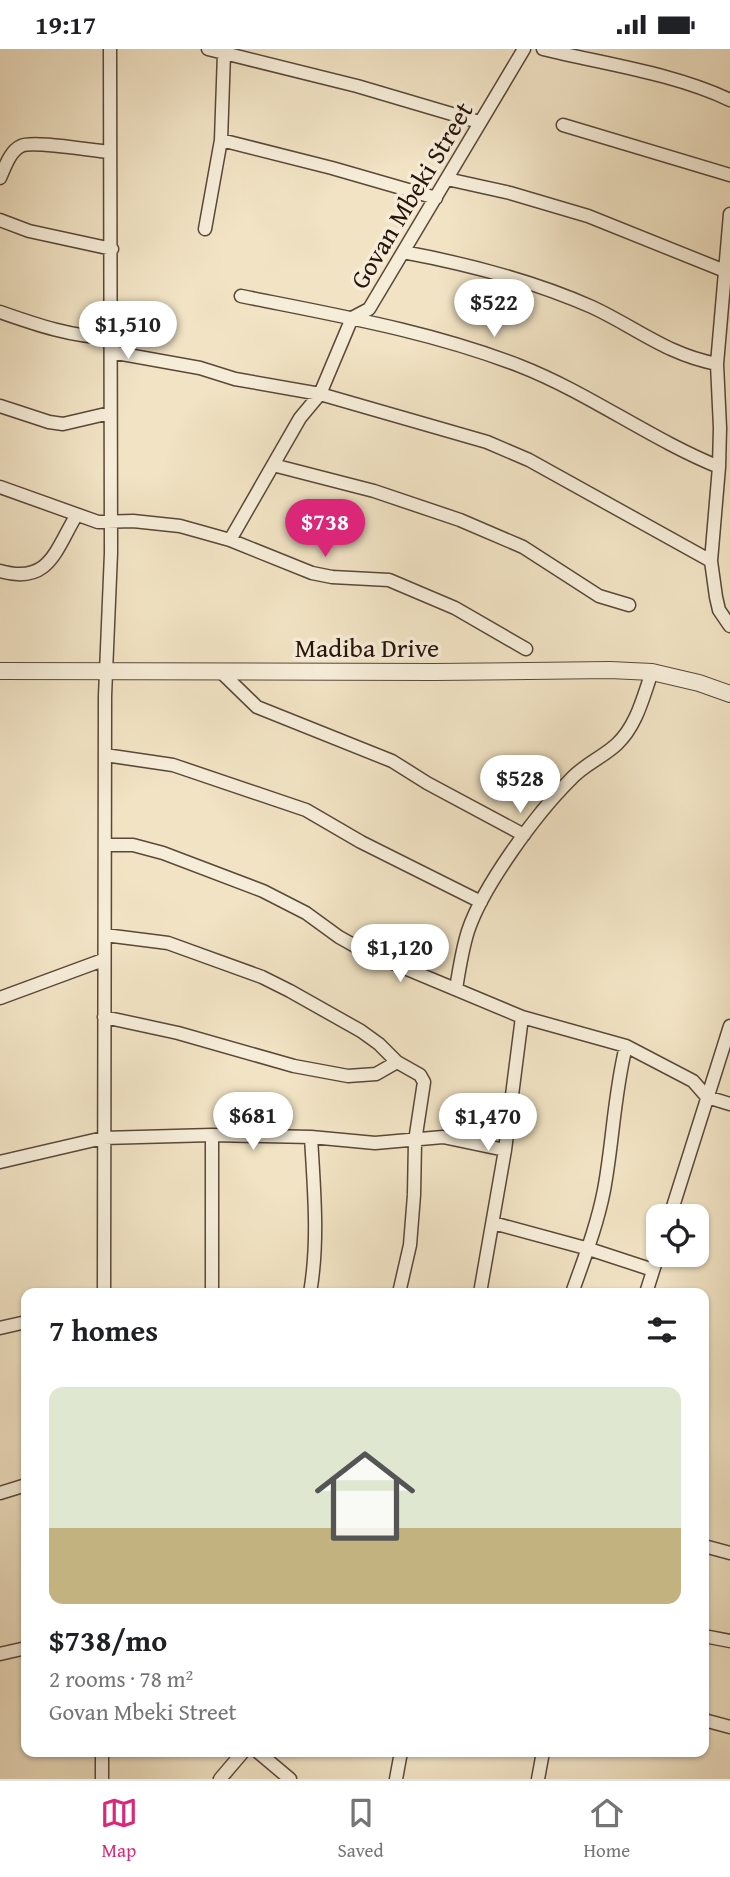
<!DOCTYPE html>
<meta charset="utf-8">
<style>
:root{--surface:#fff;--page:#f2f2f2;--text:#202124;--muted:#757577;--line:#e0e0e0;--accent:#db2777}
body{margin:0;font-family:"Gentium Book Plus",serif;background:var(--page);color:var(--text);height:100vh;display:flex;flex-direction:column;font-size:26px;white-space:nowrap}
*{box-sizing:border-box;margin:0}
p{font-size:23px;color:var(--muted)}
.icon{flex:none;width:38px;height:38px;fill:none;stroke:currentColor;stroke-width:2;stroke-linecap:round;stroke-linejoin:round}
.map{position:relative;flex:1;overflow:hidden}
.drawer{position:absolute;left:21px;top:1239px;width:688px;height:469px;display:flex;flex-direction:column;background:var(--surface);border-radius:14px;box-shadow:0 2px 5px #0004}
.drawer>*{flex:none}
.buttons{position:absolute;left:646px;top:1155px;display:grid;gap:14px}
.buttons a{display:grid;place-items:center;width:63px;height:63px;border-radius:14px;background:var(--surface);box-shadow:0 2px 5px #0004;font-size:35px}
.price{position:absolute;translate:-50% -60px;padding:0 16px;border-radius:24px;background:#fff;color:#222;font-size:23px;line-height:46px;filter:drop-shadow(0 2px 4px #0008)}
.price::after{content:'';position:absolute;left:50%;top:42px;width:21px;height:16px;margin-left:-10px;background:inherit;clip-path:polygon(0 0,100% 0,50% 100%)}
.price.on{background:var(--accent);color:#fff}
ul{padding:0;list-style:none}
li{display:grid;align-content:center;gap:14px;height:371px;padding:0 28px}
li span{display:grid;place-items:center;height:217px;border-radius:14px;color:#555}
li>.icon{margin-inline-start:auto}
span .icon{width:126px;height:126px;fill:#fffc;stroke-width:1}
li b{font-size:30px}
h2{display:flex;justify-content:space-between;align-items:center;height:84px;padding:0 28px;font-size:30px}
.status{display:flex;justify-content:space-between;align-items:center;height:49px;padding:0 35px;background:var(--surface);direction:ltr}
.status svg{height:19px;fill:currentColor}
.tab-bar{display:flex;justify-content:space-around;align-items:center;height:98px;border-top:2px solid var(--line);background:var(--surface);font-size:19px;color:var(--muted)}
.tab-bar a{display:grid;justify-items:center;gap:4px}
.tab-bar .on{color:var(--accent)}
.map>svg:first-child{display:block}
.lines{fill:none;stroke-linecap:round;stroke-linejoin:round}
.minor-casing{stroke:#5a483a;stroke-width:15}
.tertiary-casing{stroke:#5a483a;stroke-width:18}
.minor{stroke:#f6edd9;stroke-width:12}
.tertiary{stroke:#f6edd9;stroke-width:16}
.labels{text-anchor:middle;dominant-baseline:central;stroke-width:7;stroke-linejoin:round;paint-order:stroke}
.street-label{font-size:26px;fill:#28140c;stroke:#f6edd9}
</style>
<div class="status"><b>19:17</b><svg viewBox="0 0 49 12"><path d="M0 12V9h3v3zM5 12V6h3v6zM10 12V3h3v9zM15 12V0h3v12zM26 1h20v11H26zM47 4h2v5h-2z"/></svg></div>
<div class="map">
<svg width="730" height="1730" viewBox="0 0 730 1730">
<rect width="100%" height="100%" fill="#f1e3c4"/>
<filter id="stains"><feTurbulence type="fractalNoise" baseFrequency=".00286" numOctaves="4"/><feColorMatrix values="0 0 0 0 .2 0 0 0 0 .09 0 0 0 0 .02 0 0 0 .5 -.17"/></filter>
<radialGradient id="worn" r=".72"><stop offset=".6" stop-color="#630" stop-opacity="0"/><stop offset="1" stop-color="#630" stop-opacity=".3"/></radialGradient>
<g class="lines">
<defs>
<path id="minor" d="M208,0l149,37 122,36
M543,0c61,15 130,24 187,51
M563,76l167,50
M221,91l111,28 104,30
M0,129c5,-11 10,-27 21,-32 12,-6 72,5 89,6
M447,130l63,14 78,23 137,55
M730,165l-13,150 3,64 -1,39 -8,94 5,36 3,13 11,16
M0,171l29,11 83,18
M205,180l16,-89 3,-87
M403,203c65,12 128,28 189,55 45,21 74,47 125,57
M241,247c94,19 189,35 279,70 69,27 130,73 199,101
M0,263c37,13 72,25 112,26
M111,303l89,16 35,11 85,15 167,48 42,18 182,101
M0,357l49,16 14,2 47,-11
M273,416l101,26 86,29 63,27 76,49 30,9
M0,438l98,35 35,-1 47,5 50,14 82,33 20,4 57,3 66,28 71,41
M230,491l70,-122 20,-24 32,-76 17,-9 155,-260
M0,522c49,14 55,-20 76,-55
M221,623l36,35 135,54 35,22 97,52
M105,706l68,10 133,45 55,32 120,60
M105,796h28l30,8 100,38 43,22 33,24 25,14 158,66 104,29 67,35 14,16 23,7
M105,886l63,8 94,34 28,14 71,40 18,13 18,18 23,13 4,7 -9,59 -1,54 -4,50 -11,48
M456,940c3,-19 6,-39 12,-58 15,-45 68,-117 102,-151 13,-15 32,-22 47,-36 20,-19 26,-47 35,-72
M0,949l103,-38
M104,968l74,16 116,33 54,10 28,-2 21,-12
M212,1086v158
M0,1113l103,-24 109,-3 99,2 64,6 68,-6 62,13
M670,1167l60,-190
M493,1174l96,26 64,21
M104,1244l1,-597 6,-143 -1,-504
M310,1244c9,-52 4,-103 1,-156
M480,1244l25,-143 17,-133
M572,1244c12,-34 25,-67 32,-103 9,-48 10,-96 22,-144
M646,1244l12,-38
M0,1279l26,-6
M0,1444l26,-8
M704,1497l26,7
M704,1587l26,5
M0,1605l26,-6
M704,1671l26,7
M258,1703l32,27
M102,1730v-27
M220,1730l23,-27
M396,1730l5,-27
M538,1730l5,-27"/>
<path id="tertiary" d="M0,622l434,1 176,-2 42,2 47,11 31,11"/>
</defs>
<use href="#minor" class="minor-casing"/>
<use href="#tertiary" class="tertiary-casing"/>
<use href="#minor" class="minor"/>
<use href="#tertiary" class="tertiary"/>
</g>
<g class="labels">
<g class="street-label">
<text transform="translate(411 146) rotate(-59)">Govan Mbeki Street</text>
<text x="367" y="598">Madiba Drive</text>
</g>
</g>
<rect width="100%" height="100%" filter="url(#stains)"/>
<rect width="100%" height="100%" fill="url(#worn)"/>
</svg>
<div class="buttons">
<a><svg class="icon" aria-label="locate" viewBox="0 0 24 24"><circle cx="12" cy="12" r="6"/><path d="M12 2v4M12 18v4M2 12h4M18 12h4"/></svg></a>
</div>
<b class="price" style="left:494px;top:290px">$522</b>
<b class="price" style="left:128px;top:312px">$1,510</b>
<b class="price on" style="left:325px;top:510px">$738</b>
<b class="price" style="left:520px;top:766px">$528</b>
<b class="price" style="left:400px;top:935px">$1,120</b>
<b class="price" style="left:253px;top:1103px">$681</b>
<b class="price" style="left:488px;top:1104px">$1,470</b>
<section class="drawer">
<h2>7 homes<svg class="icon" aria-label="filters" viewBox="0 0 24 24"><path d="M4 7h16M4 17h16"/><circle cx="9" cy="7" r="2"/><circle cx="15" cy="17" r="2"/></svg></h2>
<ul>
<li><span style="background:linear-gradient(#dfe7d0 65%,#c2b280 0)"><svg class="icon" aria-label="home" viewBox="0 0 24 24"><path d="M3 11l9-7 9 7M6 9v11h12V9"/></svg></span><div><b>$738/mo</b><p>2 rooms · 78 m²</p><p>Govan Mbeki Street</p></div></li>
</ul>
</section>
</div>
<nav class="tab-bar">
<a class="on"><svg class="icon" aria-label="map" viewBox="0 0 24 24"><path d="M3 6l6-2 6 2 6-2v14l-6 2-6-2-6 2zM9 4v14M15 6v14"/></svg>Map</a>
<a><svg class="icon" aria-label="saved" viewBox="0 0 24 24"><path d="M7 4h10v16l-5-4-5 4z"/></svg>Saved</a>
<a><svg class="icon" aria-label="home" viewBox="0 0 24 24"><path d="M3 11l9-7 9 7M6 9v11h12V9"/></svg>Home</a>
</nav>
